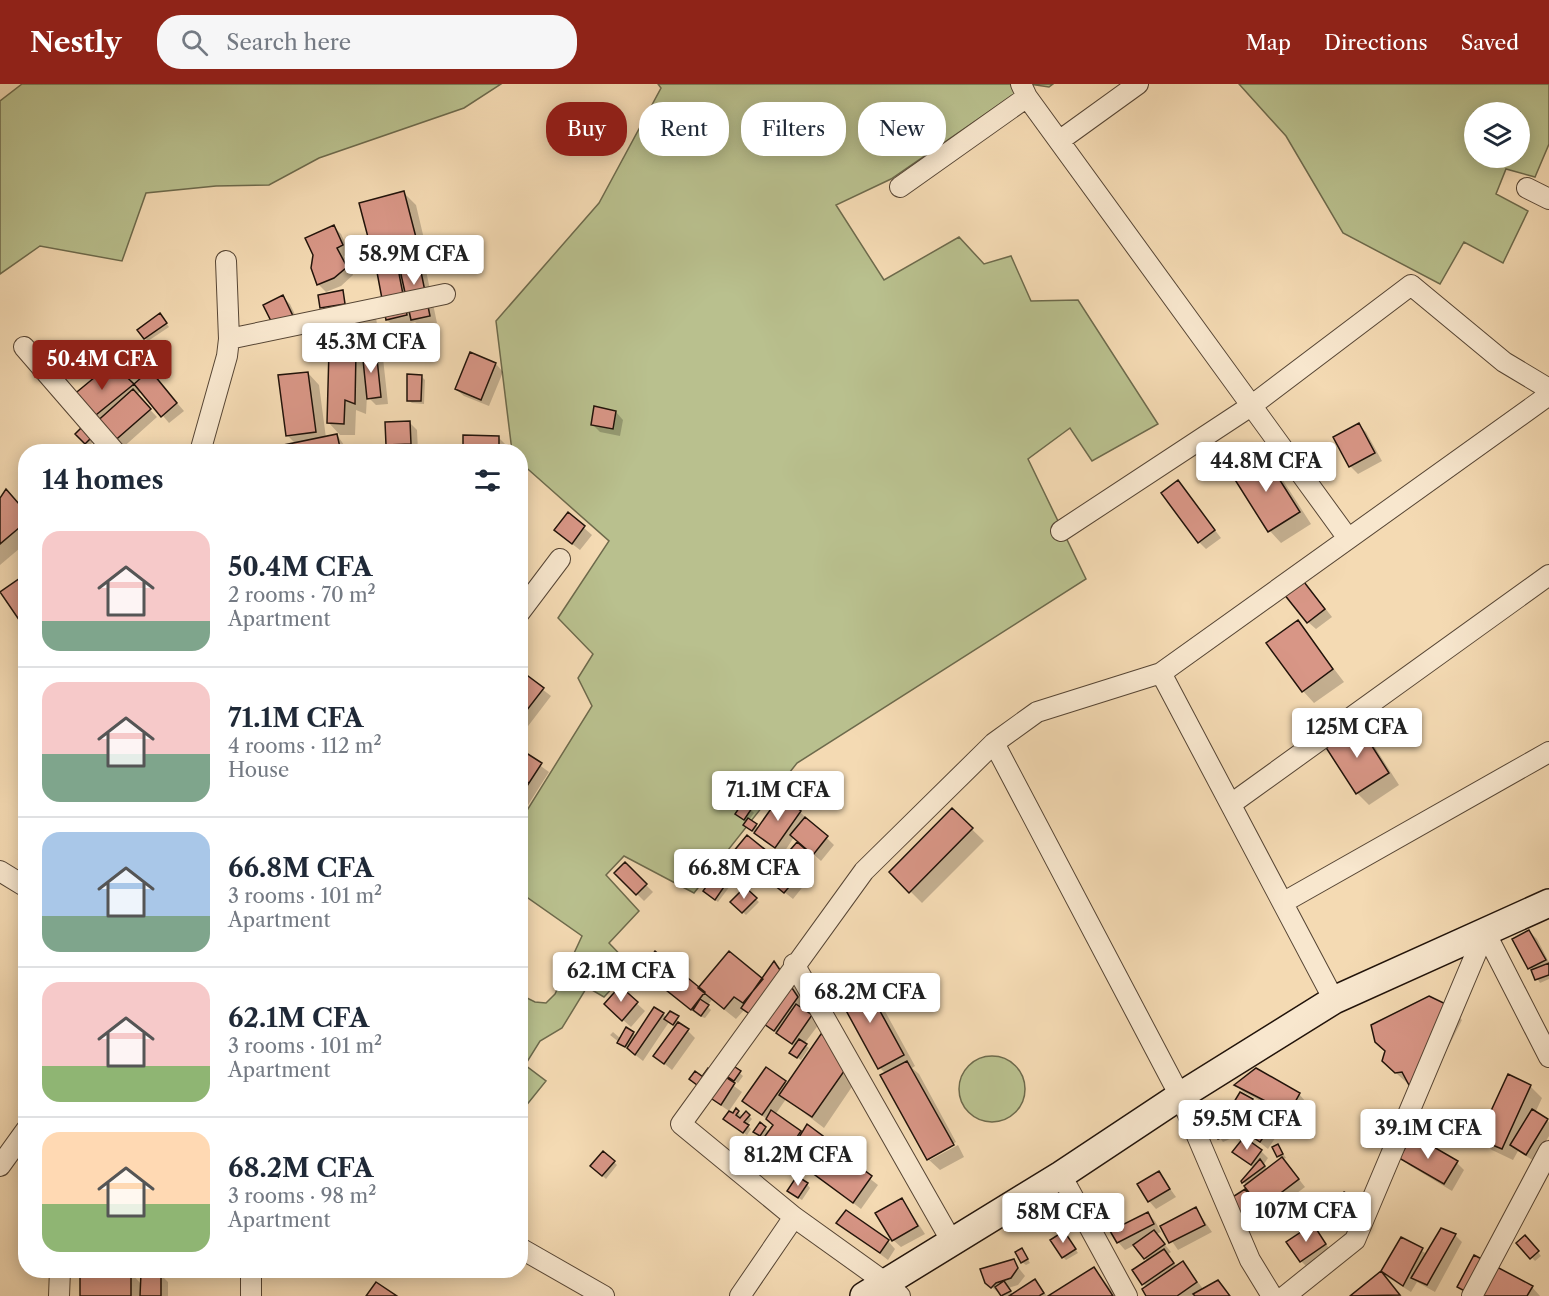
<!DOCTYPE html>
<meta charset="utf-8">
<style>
:root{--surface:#fff;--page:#f6f6f7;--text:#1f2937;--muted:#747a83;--line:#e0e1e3;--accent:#8f2418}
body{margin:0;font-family:"Libre Caslon Text",serif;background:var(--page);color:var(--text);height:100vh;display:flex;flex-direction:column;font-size:22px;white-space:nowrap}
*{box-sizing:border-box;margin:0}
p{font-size:20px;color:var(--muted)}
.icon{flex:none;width:33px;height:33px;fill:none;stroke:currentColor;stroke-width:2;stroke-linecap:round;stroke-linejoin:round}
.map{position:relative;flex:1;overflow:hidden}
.details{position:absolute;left:18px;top:360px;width:510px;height:834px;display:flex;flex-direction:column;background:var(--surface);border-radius:24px;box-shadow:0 3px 15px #0003}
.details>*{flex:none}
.guide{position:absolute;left:546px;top:18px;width:570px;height:54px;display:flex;gap:12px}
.buttons{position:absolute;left:1464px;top:18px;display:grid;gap:12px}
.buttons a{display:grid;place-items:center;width:66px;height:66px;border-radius:50%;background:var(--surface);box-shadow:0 3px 15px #0003;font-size:30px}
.price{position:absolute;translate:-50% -51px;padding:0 14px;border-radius:6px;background:#fff;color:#222;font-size:20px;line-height:39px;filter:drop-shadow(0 2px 3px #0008)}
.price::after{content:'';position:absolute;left:50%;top:36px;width:18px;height:14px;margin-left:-9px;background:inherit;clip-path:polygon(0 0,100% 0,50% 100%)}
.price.current{background:var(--accent);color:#fff}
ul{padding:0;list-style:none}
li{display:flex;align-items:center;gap:18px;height:150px;padding:0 24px}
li+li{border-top:2px solid var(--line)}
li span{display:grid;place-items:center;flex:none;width:168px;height:120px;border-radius:18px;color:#555}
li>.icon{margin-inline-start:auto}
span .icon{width:72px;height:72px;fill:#fffc;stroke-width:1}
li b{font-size:26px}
h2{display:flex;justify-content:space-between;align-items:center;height:72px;padding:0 24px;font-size:26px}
.chip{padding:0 21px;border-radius:24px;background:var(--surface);box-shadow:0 3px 15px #0003;font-size:21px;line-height:54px}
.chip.current{background:var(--accent);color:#fff}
header{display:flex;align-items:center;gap:36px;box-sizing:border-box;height:84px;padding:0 30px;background:var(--accent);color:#fff}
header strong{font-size:28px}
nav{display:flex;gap:33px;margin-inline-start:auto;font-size:21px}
.search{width:420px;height:54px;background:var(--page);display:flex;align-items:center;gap:15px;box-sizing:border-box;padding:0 21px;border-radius:24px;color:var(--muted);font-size:22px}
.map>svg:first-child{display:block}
.green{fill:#b9c08e;stroke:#6d6a4c;stroke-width:1.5;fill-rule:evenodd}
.shadow{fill:#0003}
.building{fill:#d89686;stroke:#21130a;stroke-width:1.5}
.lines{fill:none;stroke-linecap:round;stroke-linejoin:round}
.street-casing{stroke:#564534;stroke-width:22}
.secondary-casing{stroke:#21130a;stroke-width:30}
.street{stroke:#f8e7ce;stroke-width:20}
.secondary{stroke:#f8e7ce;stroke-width:27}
</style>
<header>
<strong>Nestly</strong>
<div class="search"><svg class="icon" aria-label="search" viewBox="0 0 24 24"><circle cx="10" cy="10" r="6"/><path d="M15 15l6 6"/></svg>Search here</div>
<nav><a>Map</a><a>Directions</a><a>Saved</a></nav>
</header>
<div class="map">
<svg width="1549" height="1212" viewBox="0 0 1549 1212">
<rect width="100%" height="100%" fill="#f4dab3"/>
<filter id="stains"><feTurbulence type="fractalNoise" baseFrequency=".00333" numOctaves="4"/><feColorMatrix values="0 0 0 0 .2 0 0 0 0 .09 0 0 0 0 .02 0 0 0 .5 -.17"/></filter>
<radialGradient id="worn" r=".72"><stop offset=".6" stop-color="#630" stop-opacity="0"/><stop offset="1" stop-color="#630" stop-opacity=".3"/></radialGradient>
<path class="green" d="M22,0h479l-37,24 -145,50 -50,27 -53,1 -70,7 -24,68 -82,-15 -40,28v-173z
M658,0h395l-4,3 -20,-3 -138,95 -55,26 48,75 75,-43 25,27 27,-8 20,45 47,-1 80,124 -66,37 -22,-33 -42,31 58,120 -289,184 -103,130 -70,-37 -18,19 33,36 -30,32 23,24 -28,30 -17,-10 -25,41 -22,13 -15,24 21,16 -21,26 -5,-3 1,-109 14,7 11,1 9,-9 27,-58 -61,-43v-73l71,-114 -14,-28 15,-24 -35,-36 51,-77 -88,-78 -1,-11 -8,-1 -16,-130 103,-118 62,-115z
M1239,0h310v60l-14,33 -29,-8 -10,25 32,17 -25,52 -39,-21 -24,42 -97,-51 -57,-97zM1474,28h46v46h-46z
M959 1005a33 33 0 1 1 66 0a33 33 0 1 1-66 0Z"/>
<path class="shadow" d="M404,109l12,12 13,55 -5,1 13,62 -17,3 -5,-4 -20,5 -8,-7 -5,-54 -7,-7z
M333,142l8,8 9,19 -6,3 9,19 -12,11 -15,6 -8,-8z
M342,208l5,15 -22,4 -3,-4z
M283,213l7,7 9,19 -17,9z
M375,228l2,12 -23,2 -4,-3z
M163,235l6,8 -21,14 -3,-3z
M375,266l8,8 5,46 -12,1 -9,-9 -1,18 -10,-4 -1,25h-15l-11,-12 27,-70 9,9z
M470,270l26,10 7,8 -14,34 -25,-10 -8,-7z
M112,281l22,21 16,-14 34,39 -15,12 -27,-32 -6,4 21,22 -38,34 -45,-55z
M308,289l11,12 7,53 11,-3 12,17h-70l17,-8 -9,-9z
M421,292l4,4 -1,24 -12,-1 -4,-3z
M616,328l7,8 -3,16 -20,-4 -8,-8z
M409,338l8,8 1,21 -24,1 -7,-7z
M1359,341l7,7 16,29 -24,13 -8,-8 -15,-29z
M77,350l19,5 -7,7z
M498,353l8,8v7h-41z
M1264,373l11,11 36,56 -30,19 -11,-12 -36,-56z
M1178,398l43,56 -15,11 -7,-7z
M0,416l26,12v31l-26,22z
M568,430l24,21 -12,15 -17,-13z
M1302,495l30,38 -16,12 -8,-7z
M1298,538l46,60 -30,21 -11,-12z
M520,588l31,24 -29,38 -2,-1z
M1357,642l12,12 30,47 -30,20 -12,-12z
M520,667l29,21 -26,41 -3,-1z
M751,726l3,3 -5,7 11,9 40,-17 34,33 -13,16 -13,-12 -2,2 8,8 -4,5 -16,-15 5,-7 -5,-5 -11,17 -35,-26 -1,-6 -7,-5z
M952,726l32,31 -62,62 -31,-31z
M735,768l62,25 8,7 -12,15z
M625,780l28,28 -9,9 -28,-28z
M795,785l14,2 3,3 -4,5z
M727,798l3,4 -12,16 -10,-7z
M745,805l14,13 -13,13 -14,-13z
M1529,847l8,8 12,23v17l-9,4 -26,-43z
M520,854l8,6 -4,7 -4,-2z
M775,879l11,11 23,35 -3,4 13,11 -15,20 5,4 -8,12 -10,-7 4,-6 -50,-38 -9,10 -24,-19 -5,6 4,4 -6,8 -6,-2 -49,-39 48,13 65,-9z
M863,898l12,11 40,73 -3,2 7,6 37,68 -26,14v4l28,-15 6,12 -24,13 -12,-11 -42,-85 -6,-6z
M620,904l25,23 -14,16 -18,-16z
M1451,924l11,12 -39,77 -27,-24z
M670,929l25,25 -23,32 -17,-14 21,-29 -7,-5 -26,39 -33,-26 3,-3 8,7 12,-6 3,3 27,-22 4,4z
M822,953l42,32 -40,59 -38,-29 -11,16 27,19 20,3 8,7 -21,29 -20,-17 3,-4 -7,-5 -6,9 -17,-14 2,-3 -6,-4 2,-10 10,7 4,-7 -30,-24 41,-19 3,3z
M733,983l10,9 -5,7 -8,-5z
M715,988l27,20 -13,19 -19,-13z
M1509,992l21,10 12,12 -7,15 14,9v14l-15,25 -16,-10 -5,9 -21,-10 -12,-12z
M1236,1001l63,9 7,8 -9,17 -54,-27z
M1252,1016l3,4 -7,13 -15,-10z
M736,1027l5,4 -4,6 9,-8 6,6 -5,6 4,4 -4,6 -19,-13z
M1229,1031l10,20 -16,7 -3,-4z
M1274,1038l7,7 -13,20 -24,-19z
M1278,1062l8,12 -3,1 22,28 -36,27 -26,-33 11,-13 -20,-16 27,-1 7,7 -4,6 3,6 14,-11 -7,-11z
M831,1064l47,37 -17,24 -48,-37z
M1401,1074l56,5 7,7 -12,21 -43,-26z
M614,1078l3,3 -11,14 -11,-10z
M1159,1089l17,24 -20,12 -7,-8z
M807,1100l3,4 -8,12 -10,-6z
M1245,1107l15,23 -12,7 -3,-3z
M902,1115l23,35 -24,13 -8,-7z
M1196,1125l16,23 -34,18 -16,-23z
M1148,1130l7,7 6,11 -5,2 15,18 -3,2 9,13 6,-4 21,27 14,-8 12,14h-82l-1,-9 -4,-3 5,-22 -13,-17 -10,5 -7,-8z
M838,1138l50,19 7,8 -7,11z
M825,1142l11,8 -4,7 -11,-9z
M1312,1142l20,26 -24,16 -7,-7z
M1455,1151l7,7 -27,50 -18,-10 -6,10 -27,-17 17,21h-48l29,-24 19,-33 26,15z
M1067,1153l11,16 -12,7 -3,-3z
M1525,1153l16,19 -6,5 -17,-18z
M1025,1170l5,9 -4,2 -4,-3z
M1013,1177l12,15 -7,9 -10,3 5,7 22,-14 12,15h-45l-16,-14 -4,-12z
M1094,1185l23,27h-66z
M131,1189l11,12 19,-10 7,7v14h-86z
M1459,1203h73l8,9h-71z"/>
<path class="building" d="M404,107l15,58 -45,11 -15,-57z
M334,141l9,20 -6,3 10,19 -13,11 -17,7 -6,-17 2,-13 -8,-17z
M417,168l13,64 -19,4 -14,-64z
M396,174l11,57 -21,5 -10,-53z
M343,206l2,14 -25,4 -2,-13z
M283,211l10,21 -20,9 -10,-20z
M160,229l7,10 -23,16 -7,-9z
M376,265l5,48 -14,2 -5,-49z
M329,266l27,1 -1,53 -10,-4 -1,24 -17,-1z
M470,268l26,11 -15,37 -26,-11z
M112,279l22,21 -43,35 -19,-23z
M150,286l27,33 -16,14 -27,-33z
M308,288l8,60 -30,4 -8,-61z
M407,290l15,1 -1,26h-14z
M133,305l18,20 -40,35 -18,-19z
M594,322l22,5 -3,18 -22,-4z
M410,337l1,23 -25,1 -1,-23z
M1359,339l16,30 -26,14 -16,-30z
M84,341l10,10 -9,9 -10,-10z
M337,350l4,18h-63l1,-6z
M463,351l36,1v16h-36z
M1264,371l36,57 -32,20 -36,-57z
M1178,396l37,50 -17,13 -37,-50z
M6,405l20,23v10l-26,22v-46z
M568,428l17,14 -13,18 -18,-14z
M1294,485l31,40 -18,14 -31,-39z
M26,490v56l-26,-38z
M1298,536l35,49 -31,23 -36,-49z
M520,586l24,18 -24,31 1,-34z
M1358,640l31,49 -33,21 -31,-48z
M520,665l22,14 -13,20 -9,-6z
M520,693l9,6 -9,14z
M780,712l21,15 -26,37 -21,-15z
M743,718l9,6 -8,12 -9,-6z
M952,724l21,20 -64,65 -20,-21z
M805,733l23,19 -15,19 -23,-20z
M748,734l9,6 -5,7 -9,-6z
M747,751l51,41 -14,17 -51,-41z
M797,758l15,13 -6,6 -15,-12z
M795,774l15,12 -6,7 -15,-11z
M625,778l22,22 -11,11 -22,-22z
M716,789l12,8 -13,19 -12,-9z
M745,803l12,11 -15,15 -12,-11z
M1529,846l17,30 -18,9 -16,-30z
M655,867l50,41 -14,18 -50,-40z
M729,867l34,28 -20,24 -9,-6 -10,12 -26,-21z
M774,877l24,36 -24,34 -33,-23z
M1549,879v12l-14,5 -4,-10z
M863,896l41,75 -26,14 -41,-75z
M620,902l18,16 -16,19 -18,-17z
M1429,912l23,11 -42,80 -8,-15 -7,1 -13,-12 3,-10 -10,-9 -4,-17z
M700,915l9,6 -8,11 -8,-6z
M796,920l16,11 -20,29 -16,-11z
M654,923l10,6 -29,42 -8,-7z
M670,927l9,5 -6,9 -9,-6z
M678,938l11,7 -25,35 -11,-8z
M626,943l8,5 -9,15 -8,-4z
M821,950l33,23 -42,60 -33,-22z
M799,955l8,5 -10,14 -8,-5z
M907,977l47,84 -27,15 -47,-85z
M732,981l9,6 -7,10 -9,-6z
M766,983l20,14 -24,34 -20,-14z
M708,984l5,4 2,-2 20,13 -14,22 -21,-14 3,-16z
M1256,984l44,25 -11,20 -55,-28z
M695,987l8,6 -6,8 -8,-6z
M1508,990l23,11 -29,64 -24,-10z
M1240,1008l13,7 -9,15 -13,-7z
M736,1024l3,3 -3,4 4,3 6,-7 4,4 -6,7 5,3 -6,8 -20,-14 6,-8 4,2z
M1258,1024l17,13 -15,21 -18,-12z
M1532,1025l16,10 -22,36 -16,-10z
M771,1026l30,21 -12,18 -12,-8 -6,9 -11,-7 13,-18 -7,-6z
M1229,1029l8,19 -19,7 -7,-19z
M760,1038l6,5 -6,9 -7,-4z
M807,1040l16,12 -22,31 -14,-10z
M1413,1051l45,26 -14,23 -45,-26z
M1244,1053l18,13 -11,15 -19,-13z
M1278,1060l5,10 -6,3 -5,-10z
M831,1062l41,30 -19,27 -42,-31z
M603,1067l12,10 -13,15 -12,-10z
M1282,1073l17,22 -38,29 -17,-22z
M1260,1075l5,7 -23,17 -1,-2z
M1159,1087l11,18 -22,13 -11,-18z
M797,1092l11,7 -10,15 -11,-7z
M1245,1105l13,21 -14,9 -13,-21z
M1344,1108l19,12 -12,20 -19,-12z
M902,1114l16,28 -26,15 -17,-28z
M1196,1123l9,18 -36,18 -9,-17z
M846,1126l43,30 -9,13 -44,-30z
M1148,1128l6,12 -37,19 -7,-12z
M1313,1140l13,20 -26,18 -14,-20z
M1441,1144l15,6 -29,51 -16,-7z
M1154,1146l11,14 -21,15 -11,-14z
M1064,1147l12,18 -14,9 -12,-18z
M1525,1151l14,16 -9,8 -14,-16z
M1401,1153l22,11 -20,38 -22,-15z
M1022,1164l6,11 -7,4 -6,-11z
M1164,1165l10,14 -32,22 -10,-15z
M1474,1171l59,31 -6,10h-53l-17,-9z
M1014,1175l4,9 -7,10 -15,5 -5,5 -6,-5 -5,-14z
M1183,1177l14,21 -20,14h-31l-4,-7z
M1094,1183l19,29h-65z
M80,1187l51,1v24h-51z
M1381,1187l19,24 -50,1z
M141,1189h20v23h-21z
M1035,1195l9,14 -5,3h-30z
M1218,1196l12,16h-35l-2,-2z
M1004,1197l7,10 -10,5 -6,-9z
M376,1198l21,14h-31z"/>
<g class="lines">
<defs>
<path id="street" d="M1021,0l6,13 320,440
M1059,57l79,-57
M900,103l127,-90
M1527,104l22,11
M229,255l216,-45
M24,263l91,105
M200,368l27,-96 2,-17 -3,-78
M1061,447l190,-125 160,-121 93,77 45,27
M520,528l40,-53
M1161,589l173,327
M994,659l186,353 70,164 22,36
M1231,720l318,-229
M0,787l26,16
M1284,818l265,-150
M1485,848l64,125
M794,880l158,278
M0,1082l26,-36
M1061,1091l66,121
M520,1164l84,48
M251,1186v26
M59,1212l1,-26
M740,1212l54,-79
M900,1212l-14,-13 -92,-66 -113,-93 183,-253 130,-128 43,-31 124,-39 388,-278
M1285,1212l70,-56 130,-308
M1472,1212l77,-145"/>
<path id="secondary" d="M864,1212l197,-121 119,-79 154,-96 215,-97"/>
</defs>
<use href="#street" class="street-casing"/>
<use href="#secondary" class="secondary-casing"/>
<use href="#street" class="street"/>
<use href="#secondary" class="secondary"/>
</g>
<rect width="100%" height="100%" filter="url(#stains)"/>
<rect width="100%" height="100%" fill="url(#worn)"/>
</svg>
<div class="buttons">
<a><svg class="icon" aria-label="layers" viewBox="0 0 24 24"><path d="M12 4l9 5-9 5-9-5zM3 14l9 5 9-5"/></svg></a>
</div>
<b class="price" style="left:414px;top:202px">58.9M CFA</b>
<b class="price" style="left:371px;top:290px">45.3M CFA</b>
<b class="price current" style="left:102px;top:307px">50.4M CFA</b>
<b class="price" style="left:1266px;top:409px">44.8M CFA</b>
<b class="price" style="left:1357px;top:675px">125M CFA</b>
<b class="price" style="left:778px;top:738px">71.1M CFA</b>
<b class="price" style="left:744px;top:816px">66.8M CFA</b>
<b class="price" style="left:621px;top:919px">62.1M CFA</b>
<b class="price" style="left:870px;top:940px">68.2M CFA</b>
<b class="price" style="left:1247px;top:1067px">59.5M CFA</b>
<b class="price" style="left:1428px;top:1076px">39.1M CFA</b>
<b class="price" style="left:798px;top:1103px">81.2M CFA</b>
<b class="price" style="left:1306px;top:1159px">107M CFA</b>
<b class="price" style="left:1063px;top:1160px">58M CFA</b>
<div class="guide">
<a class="chip current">Buy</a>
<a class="chip">Rent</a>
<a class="chip">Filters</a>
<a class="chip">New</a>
</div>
<section class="details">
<h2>14 homes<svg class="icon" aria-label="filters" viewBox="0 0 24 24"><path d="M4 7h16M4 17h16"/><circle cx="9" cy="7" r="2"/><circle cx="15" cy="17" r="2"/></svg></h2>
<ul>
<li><span style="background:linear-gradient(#f6c9c9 75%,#7fa58c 0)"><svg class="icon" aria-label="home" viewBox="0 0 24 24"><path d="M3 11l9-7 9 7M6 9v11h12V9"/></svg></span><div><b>50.4M CFA</b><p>2 rooms · 70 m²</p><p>Apartment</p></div></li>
<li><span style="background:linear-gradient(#f6c9c9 60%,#7fa58c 0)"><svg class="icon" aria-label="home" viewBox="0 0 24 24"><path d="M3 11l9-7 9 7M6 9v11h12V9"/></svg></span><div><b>71.1M CFA</b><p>4 rooms · 112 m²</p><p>House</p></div></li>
<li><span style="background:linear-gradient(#a9c7e8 70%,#7fa58c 0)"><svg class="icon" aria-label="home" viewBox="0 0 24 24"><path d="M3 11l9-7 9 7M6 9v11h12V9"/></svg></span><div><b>66.8M CFA</b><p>3 rooms · 101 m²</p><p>Apartment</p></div></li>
<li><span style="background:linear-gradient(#f6c9c9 70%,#8fb573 0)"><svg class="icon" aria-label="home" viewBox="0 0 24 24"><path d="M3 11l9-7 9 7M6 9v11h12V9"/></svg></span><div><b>62.1M CFA</b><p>3 rooms · 101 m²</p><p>Apartment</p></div></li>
<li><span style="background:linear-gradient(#ffd9b3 60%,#8fb573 0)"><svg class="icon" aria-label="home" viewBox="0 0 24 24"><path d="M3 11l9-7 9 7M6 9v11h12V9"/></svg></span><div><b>68.2M CFA</b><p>3 rooms · 98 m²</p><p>Apartment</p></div></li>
</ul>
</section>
</div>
